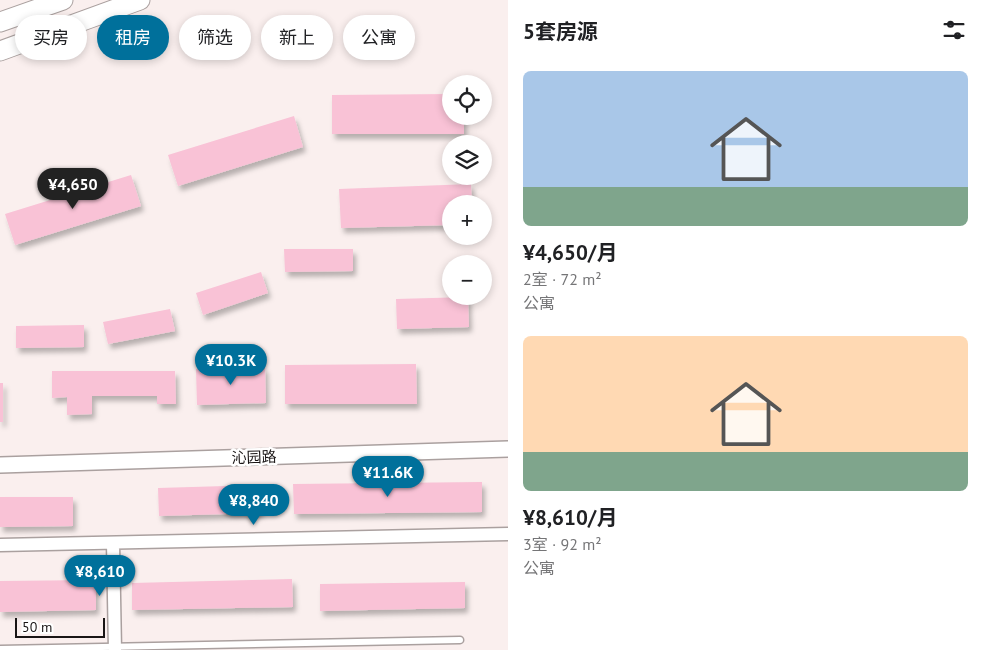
<!DOCTYPE html>
<html lang="zh">
<meta charset="utf-8">
<style>
:root{--surface:#fff;--page:#f6f6f6;--text:#202124;--muted:#757577;--accent:#00709b}
body{margin:0;font-family:"PT Sans","Noto Sans SC",sans-serif;background:var(--page);color:var(--text);height:100vh;display:flex;flex-direction:column;font-size:19px;white-space:nowrap}
*{box-sizing:border-box;margin:0}
p{font-size:16px;color:var(--muted)}
.icon{flex:none;width:28px;height:28px;fill:none;stroke:currentColor;stroke-width:2;stroke-linecap:round;stroke-linejoin:round}
.map{position:relative;flex:1;overflow:hidden}
.sheet{display:flex;flex-direction:column;background:var(--surface);width:475px}
.sheet>*{flex:none}
.hud{position:absolute;left:15px;top:15px;width:418px;height:45px;display:flex;gap:10px}
.controls{position:absolute;left:442px;top:75px;display:grid;gap:10px}
.controls a{display:grid;place-items:center;width:50px;height:50px;border-radius:50%;background:var(--surface);box-shadow:0 2px 8px #0003;font-size:25px}
.scale{position:absolute;left:15px;bottom:12px;width:90px;box-sizing:border-box;padding-left:5px;border:2px solid #191515;border-top:0;font-size:14px;line-height:18px;white-space:nowrap;color:#191515;-webkit-text-stroke:4px #fff;paint-order:stroke}
.price{position:absolute;translate:-50% -42px;padding:0 11px;border-radius:18px;background:var(--accent);color:#fff;font-size:16px;line-height:32px;filter:drop-shadow(0 1px 2px #0008)}
.price::after{content:'';position:absolute;left:50%;top:30px;width:15px;height:11px;margin-left:-8px;background:inherit;clip-path:polygon(0 0,100% 0,50% 100%)}
.price.active{background:#222;color:#fff}
ul{padding:0;list-style:none}
li{display:grid;align-content:center;gap:10px;height:265px;padding:0 15px}
li span{display:grid;place-items:center;height:155px;border-radius:8px;color:#555}
li>.icon{margin-inline-start:auto}
span .icon{width:90px;height:90px;fill:#fffc;stroke-width:1}
li b{font-size:21px}
h2{display:flex;justify-content:space-between;align-items:center;height:60px;padding:0 15px;font-size:21px}
.chip{padding:0 18px;border-radius:22px;background:var(--surface);box-shadow:0 2px 8px #0003;font-size:18px;line-height:45px}
.chip.active{background:var(--accent);color:#fff}
main{display:flex;flex:1;min-height:0}
.map>svg:first-child{display:block}
.building{fill:#f9c2d6;filter:url(#shadow)}
.lines{fill:none;stroke-linecap:round;stroke-linejoin:round}
.service-casing{stroke:#aaa09f;stroke-width:9}
.minor-casing{stroke:#aaa09f;stroke-width:15}
.tertiary-casing{stroke:#aaa09f;stroke-width:18}
.primary-casing{stroke:#aaa09f;stroke-width:21}
.service{stroke:#fff;stroke-width:6}
.minor{stroke:#fff;stroke-width:12}
.tertiary{stroke:#fff;stroke-width:15}
.primary{stroke:#fff;stroke-width:19}
.labels{text-anchor:middle;dominant-baseline:central;stroke-width:5;stroke-linejoin:round;paint-order:stroke}
.street-label{font-size:15px;fill:#191515;stroke:#fff}
</style>
<main>
<div class="map">
<svg width="508" height="650" viewBox="0 0 508 650">
<defs>
<filter id="shadow"><feDropShadow dx="3" dy="5" stdDeviation="2.5" flood-color="#0004"/></filter>
</defs>
<rect width="100%" height="100%" fill="#faefee"/>
<path class="building" d="M451,94v22h13v18h-132v-39z
M294,116l9,31 -125,39 -10,-31z
M131,175l10,31 -126,39 -10,-31z
M471,184l1,20h-21v21l-110,3 -2,-39z
M284,249h69v22l-68,1z
M261,272l7,21 -65,22 -7,-22z
M468,297l1,30 -72,2 -1,-30z
M170,309l5,22 -67,13 -5,-22z
M84,325v22l-68,1v-22z
M416,364l1,40h-132v-39z
M265,367l1,36 -69,2 -1,-36z
M52,371h123l1,33h-19v-8h-65v18l-25,1v-18l-15,1z
M0,383h3v39h-3z
M482,482v30l-188,2 -1,-30z
M260,485l1,28 -102,3 -1,-28z
M0,497h73v29l-73,1z
M292,579l1,28 -161,3v-27z
M96,580v30l-96,2v-31z
M465,582v26l-145,3v-27z"/>
<g class="lines">
<defs>
<path id="service" d="M0,649l460,-9"/>
<path id="minor" d="M113,543l2,107
M0,545l508,-11"/>
<path id="tertiary" d="M0,465l508,-16"/>
<path id="primary" d="M0,22l63,-22
M0,51l140,-51"/>
</defs>
<use href="#service" class="service-casing"/>
<use href="#minor" class="minor-casing"/>
<use href="#tertiary" class="tertiary-casing"/>
<use href="#primary" class="primary-casing"/>
<use href="#service" class="service"/>
<use href="#minor" class="minor"/>
<use href="#tertiary" class="tertiary"/>
<use href="#primary" class="primary"/>
</g>
<g class="labels">
<g class="street-label">
<text transform="translate(254 457) rotate(-2)">沁园路</text>
</g>
</g>
</svg>
<div class="controls">
<a><svg class="icon" aria-label="locate" viewBox="0 0 24 24"><circle cx="12" cy="12" r="6"/><path d="M12 2v4M12 18v4M2 12h4M18 12h4"/></svg></a>
<a><svg class="icon" aria-label="layers" viewBox="0 0 24 24"><path d="M12 4l9 5-9 5-9-5zM3 14l9 5 9-5"/></svg></a>
<a>+</a>
<a>−</a>
</div>
<div class="scale">50 m</div>
<b class="price active" style="left:73px;top:210px">¥4,650</b>
<b class="price" style="left:231px;top:386px">¥10.3K</b>
<b class="price" style="left:388px;top:498px">¥11.6K</b>
<b class="price" style="left:254px;top:526px">¥8,840</b>
<b class="price" style="left:100px;top:597px">¥8,610</b>
<div class="hud">
<a class="chip">买房</a>
<a class="chip active">租房</a>
<a class="chip">筛选</a>
<a class="chip">新上</a>
<a class="chip">公寓</a>
</div>
</div>
<section class="sheet">
<h2>5套房源<svg class="icon" aria-label="filters" viewBox="0 0 24 24"><path d="M4 7h16M4 17h16"/><circle cx="9" cy="7" r="2"/><circle cx="15" cy="17" r="2"/></svg></h2>
<ul>
<li><span style="background:linear-gradient(#a9c7e8 75%,#7fa58c 0)"><svg class="icon" aria-label="home" viewBox="0 0 24 24"><path d="M3 11l9-7 9 7M6 9v11h12V9"/></svg></span><div><b>¥4,650/月</b><p>2室 · 72 m²</p><p>公寓</p></div></li>
<li><span style="background:linear-gradient(#ffd9b3 75%,#7fa58c 0)"><svg class="icon" aria-label="home" viewBox="0 0 24 24"><path d="M3 11l9-7 9 7M6 9v11h12V9"/></svg></span><div><b>¥8,610/月</b><p>3室 · 92 m²</p><p>公寓</p></div></li>
</ul>
</section>
</main>
